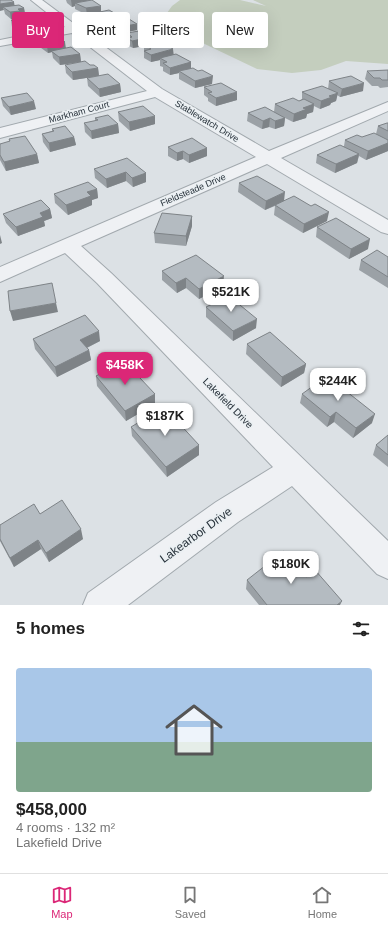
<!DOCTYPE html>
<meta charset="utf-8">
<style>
:root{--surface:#fff;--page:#f2f2f2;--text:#222;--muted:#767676;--line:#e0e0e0;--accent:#db2777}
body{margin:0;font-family:Helvetica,sans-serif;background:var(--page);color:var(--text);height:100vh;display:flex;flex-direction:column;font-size:15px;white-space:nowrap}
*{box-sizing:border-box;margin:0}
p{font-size:13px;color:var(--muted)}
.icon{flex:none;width:22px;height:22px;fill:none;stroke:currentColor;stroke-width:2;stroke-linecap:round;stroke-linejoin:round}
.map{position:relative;height:605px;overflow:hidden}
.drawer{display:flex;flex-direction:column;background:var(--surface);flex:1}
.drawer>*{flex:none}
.guide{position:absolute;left:12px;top:12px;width:364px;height:36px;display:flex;gap:8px}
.price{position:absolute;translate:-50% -34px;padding:0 9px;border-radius:8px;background:#fff;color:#222;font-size:13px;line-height:26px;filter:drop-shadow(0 1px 2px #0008)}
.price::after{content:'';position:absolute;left:50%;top:24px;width:12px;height:9px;margin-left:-6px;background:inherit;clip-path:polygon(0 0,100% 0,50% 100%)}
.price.on{background:var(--accent);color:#fff}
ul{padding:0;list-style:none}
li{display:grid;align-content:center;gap:8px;height:212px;padding:0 16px}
li span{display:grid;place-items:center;height:124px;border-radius:4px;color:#555}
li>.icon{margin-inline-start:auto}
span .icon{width:72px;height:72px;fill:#fffc;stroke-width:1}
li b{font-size:17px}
h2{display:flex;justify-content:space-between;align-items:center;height:48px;padding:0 16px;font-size:17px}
.tag{padding:0 14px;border-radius:4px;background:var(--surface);box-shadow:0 4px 16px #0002;font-size:14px;line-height:36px}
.tag.on{background:var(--accent);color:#fff}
.dock{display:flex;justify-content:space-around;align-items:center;height:56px;border-top:1px solid var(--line);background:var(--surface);font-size:11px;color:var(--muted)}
.dock a{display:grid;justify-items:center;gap:2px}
.dock .on{color:var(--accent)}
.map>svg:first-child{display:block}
.green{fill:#c4cebe}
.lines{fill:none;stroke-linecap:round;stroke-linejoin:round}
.street-casing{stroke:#a2a9ae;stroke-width:2}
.street{fill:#eff1f4;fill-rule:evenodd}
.wall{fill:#9ba1a6}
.shaded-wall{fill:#7e8387}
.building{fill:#b4bbc1;stroke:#7e8387}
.labels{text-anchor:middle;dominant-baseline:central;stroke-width:3.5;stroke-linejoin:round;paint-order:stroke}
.far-street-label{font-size:9px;fill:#27313a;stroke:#ebf0f3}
.street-label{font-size:10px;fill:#27313a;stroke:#ebf0f3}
.near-street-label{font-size:12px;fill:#27313a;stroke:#ebf0f3}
</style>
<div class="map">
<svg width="388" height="605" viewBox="0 0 388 605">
<rect width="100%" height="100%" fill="#dce1e5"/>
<path class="green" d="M180,0h60l26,6 -13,-6h135v64l-42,-3 -25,9 -29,3 -35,-4 -90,-43 -3,-9 8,-11z"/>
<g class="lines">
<defs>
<path id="street" d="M31,0h11l120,89 107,62 119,-49v9l-107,47 107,62v14l-7,-2 -114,-68 -186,82 30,27 277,268v38l-11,-5 -85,-88 -54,36 -110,83h-45l5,-12 128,-91 57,-35 -176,-184 -32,-30 -65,29v-15l256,-110 -101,-60 -155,41v-10l147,-37 -75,-58 -72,13v-6l65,-13z"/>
</defs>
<use href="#street" class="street-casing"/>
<use href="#street" class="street"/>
</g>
<path class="wall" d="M0,0l14,2v3l10,3 1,6 -4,1v1l14,5 1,7 -13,2h-8l-3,-3 -1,-7h2v-1h-2l-6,-5 -1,-4z
M66,0h25l10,11 15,3v7l21,9 -10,2v2l-13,3 -5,-4v-10l-10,2 -6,-3v-6l3,-1 -1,-2 -8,2 -12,-6v-3l-3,1 -5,-4z
M127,33l29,9 17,13 18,7v6l21,16 -17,4 -16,-9v-6l-9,2 -7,-4v-4l-3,-1v-6l-9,2 -7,-4v-12l-11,2 -6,-3z
M58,37v3l8,8 14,6 1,8 -21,3 -7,-7 -1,-6 -4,1 -11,-8 -1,-7z
M65,65h25l8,3 1,8 -26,4 -7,-7z
M388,70v17l-8,1 -2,-2h-6l-7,-7 2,-8z
M87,78l33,6 1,8 -21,5 -12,-11z
M329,81l34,10 -23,6 -3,-2 -1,6 -5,2 -1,2 -10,4 -6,-3 -1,6 -6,2 -1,4 -13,4 -8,-4 -1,8 -9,3 -6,-2 -7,2 -15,-8 1,-8 26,-1 1,-8 24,-3 3,-2v-7l26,-3z
M204,87l33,13 -21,6 -8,-5v-3l-4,-3z
M1,98l35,11 -25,6 -8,-9z
M118,112l37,12 -25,7 -11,-10z
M95,118l23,6 1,9 -27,6 -7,-7 -1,-9 11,-2z
M388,123v28l-22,9 -7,-4 -2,7 -22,10 -19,-10 1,-8 27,-9 1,-6 17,-3 14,-3 2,-8z
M52,129l22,8 2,8 -26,7 -7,-10 -1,-8 10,-3z
M9,139l28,15 2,9 -33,8 -6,-11v-16l9,-2z
M168,147l39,1v8l-18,7 -6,-4 -6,2 -9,-5z
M94,169l52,4v9l-13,5 -7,-6 -19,7 -12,-10z
M239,183l45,18 43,20 -24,12 -29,-18 1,-9 -10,4 -27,-18z
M97,189l1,9 -6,2v5l-24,10 -13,-12 -1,-9z
M50,209l2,9 -8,3 1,5 -27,10 -12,-13 -3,-9z
M192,216v10l-6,20 -31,-3 -1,-10z
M317,227l51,22 -19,10 -33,-22z
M388,257v31l-29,-18 2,-10z
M162,271l61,15 -24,13 -13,-11 -9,5 -15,-13z
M206,307l50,21 -23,13 -27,-24z
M33,339l67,2 -13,7 2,2 2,10 -34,17 -22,-28z
M247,344l59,20 -2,9 -23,14 -35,-33z
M96,376l59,18v10l-29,17 -29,-35z
M302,394l70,29 -19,15 -19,-16 -7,5 -27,-24z
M131,427l68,28 -32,22 -35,-41z
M388,435v32l-15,-12 3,-10z
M40,514l43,25 -34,23 -8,-13 -27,18 -14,-26v-16z
M306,577l34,28h-81l-13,-16 1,-9z"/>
<path class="shaded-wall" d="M71,0h20l-16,3v3l-3,1z
M14,2l1,6 -12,-1 1,3 -4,1v-7z
M101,6v6l-6,1 -8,2 -1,-7z
M24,8l1,6 -4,1v2h-9l1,2h-2l-1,-7 8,-3z
M116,14v7l-7,1v1l-10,2 -1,-6z
M35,21l1,7 -13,2 -2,-7z
M137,24v6l-10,2v2l-13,3 -1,-7 11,-4z
M156,36v8h-12v2l-11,2 -1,-7z
M58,37l1,6 6,-1 1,7 -15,2 1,1 -4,1 -1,-7 8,-8z
M173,49l1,8 -14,1v2l-9,2v-7z
M80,54l1,8 -21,3 -1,-8z
M191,62v8l-12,1v2l-9,2v-7z
M98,68l1,8 -26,4 -1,-8z
M213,76l-1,8 -17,4v-7z
M364,83l-1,8 -23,6 2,-8z
M120,84l1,8 -21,5 -1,-8z
M237,92v8l-21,6v-8z
M338,93l-2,8 -5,2 -1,2 -10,4 1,-8 8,-5z
M34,101l2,8 -25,6 -2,-8z
M314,104l-1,8 -6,2 -1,4 -13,4 1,-8 9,-6z
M155,116v8l-25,7 -1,-9z
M270,118l-1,9 -7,2 1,-8z
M285,118l-1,8 -9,3v-8z
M118,124l1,9 -27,6 -1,-8z
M74,137l2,8 -26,7 -1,-9z
M388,143v8l-22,9 2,-9z
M207,148v8l-18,7v-8z
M183,151v8l-6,2v-8z
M37,154l2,9 -33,8 -2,-9z
M359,154l-2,9 -22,10 1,-9z
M126,172v9l-19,7 -1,-9z
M146,173v9l-13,5 -1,-9z
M97,189l1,9 -6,2v5l-24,10 -2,-10 21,-13z
M285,192l-1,9 -19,9 1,-9z
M50,209l2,9 -8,3 1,5 -27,10 -2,-9 24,-14z
M329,212l-2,9 -24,12 1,-9z
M192,216v10l-6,20v-10z
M0,235l2,8 -2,1z
M370,239l-2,10 -19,10 2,-10z
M224,276l-1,10 -24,13v-10z
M186,278v10l-9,5 -1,-10z
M56,303l2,9 -45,9 -3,-10z
M257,319l-1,9 -23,13v-10z
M99,331l1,10 -18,9 -2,-10z
M89,350l2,10 -34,17 -2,-10z
M306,364l-2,9 -23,14 1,-10z
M155,394v10l-29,17 -1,-10z
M336,412l-2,10 -7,5 3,-10z
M375,414l-3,9 -19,15 3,-10z
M199,445v10l-32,22 -1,-10z
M81,529l2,10 -34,23 -3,-9z
M38,540l3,9 -27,18 -4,-9z
M342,601l-2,4h-3z"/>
<path class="building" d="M0,0h11l3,2 -14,2z
M92,0l9,6 -15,2 -11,-5z
M19,5l5,3 -6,1 2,2 -10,1 -7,-5z
M109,10l7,4 -6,1 1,1 -13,3 -5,-3 6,-2 -4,-1z
M28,15l7,6 -14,2h-7l-3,-3h4l-3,-3z
M129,19l8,5 -13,2 2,1 -13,3 -5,-4 5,-1 -4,-3z
M145,30l11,6 -24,5 -5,-3 5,-1 -5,-4z
M54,34l4,3 -3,1 2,2 4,-1 4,3 -18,4 -11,-8z
M159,41l14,8 -22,6 -7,-4 7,-2 -7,-5z
M71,47l9,7 -21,3 -8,-6z
M176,54l15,8 -21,6 -7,-5 4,-1 -7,-4z
M85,61l5,4h4l4,3 -26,4 -7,-7z
M193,68l5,3 4,-1 11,6 -18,5 -16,-10z
M388,70v10h-6l-2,-2h-6l-7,-7z
M108,74l12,10 -21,5 -12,-11z
M351,76l13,7 -22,6 -13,-8z
M221,83l16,9 -21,6 -8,-5 4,-1 -8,-5z
M322,86l16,7 -9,3 3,1 -11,4 -19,-9z
M27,93l7,8 -25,6 -8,-9z
M293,98l6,3 5,-2 10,5 -11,4 4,1 -13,5 -19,-10z
M143,106l12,10 -26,6 -11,-10z
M265,107l20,11 -10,3 -5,-3 -7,3 -15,-8z
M108,115l10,9 -27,7 -7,-8 14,-3 -3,-2z
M387,123h1v8l-10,-5z
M65,126l9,11 -25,6 -7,-9 12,-3 -2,-2z
M374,133l14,7v3l-20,8 -23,-11 12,-5 5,2z
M25,136l12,18 -33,8 -4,-7v-11l10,-3 -1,-2z
M192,138l15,10 -18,7 -6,-4 -6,2 -9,-6z
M340,145l19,9 -23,10 -19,-9z
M127,158l19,15 -14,5 -6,-6 -20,7 -12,-10z
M257,176l28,16 -19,9 -27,-18z
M88,182l9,7 -10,3 4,4 -25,9 -12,-11z
M294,196l17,10 4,-2 14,8 -25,12 -29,-19z
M41,200l9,9 -10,4 3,4 -27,10 -13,-13z
M162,213l30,3 -6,20 -32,-3z
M336,218l34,21 -19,10 -34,-22z
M377,250l11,7v20l-27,-17z
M196,255l28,21 -25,13 -13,-11 -10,5 -14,-12z
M52,283l4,20 -46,8 -2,-20z
M229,296l28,23 -24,12 -27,-24z
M85,315l14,16 -19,9 9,10 -34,17 -22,-28z
M270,332l36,32 -24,13 -35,-33z
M124,361l31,33 -30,17 -29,-35z
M327,376l48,38 -19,14 -20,-16 -6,5 -28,-23z
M164,407l35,38 -33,22 -35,-40z
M388,435v20l-12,-10z
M62,500l19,29 -35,24 -8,-13 -28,18 -10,-19v-14l34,-21 6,10z
M284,551l22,26 9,-7 27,31 -5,4h-70l-20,-25z"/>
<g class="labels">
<g class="far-street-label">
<text transform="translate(79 112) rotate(-15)">Markham Court</text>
<text transform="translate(207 121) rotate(31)">Stablewatch Drive</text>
<text transform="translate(193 190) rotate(-23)">Fieldsteade Drive</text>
</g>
<g class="street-label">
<text transform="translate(228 403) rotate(45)">Lakefield Drive</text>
</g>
<g class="near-street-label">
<text transform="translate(196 535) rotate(-36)">Lakearbor Drive</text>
</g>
</g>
</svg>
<b class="price" style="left:231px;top:313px">$521K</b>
<b class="price on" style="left:125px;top:386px">$458K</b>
<b class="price" style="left:338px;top:402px">$244K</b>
<b class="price" style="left:165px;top:437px">$187K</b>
<b class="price" style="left:291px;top:585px">$180K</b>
<div class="guide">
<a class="tag on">Buy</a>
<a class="tag">Rent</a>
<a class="tag">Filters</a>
<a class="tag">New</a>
</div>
</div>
<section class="drawer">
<h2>5 homes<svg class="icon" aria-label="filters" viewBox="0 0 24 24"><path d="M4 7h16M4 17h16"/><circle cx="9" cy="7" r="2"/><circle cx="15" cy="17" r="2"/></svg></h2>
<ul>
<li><span style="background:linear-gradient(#a9c7e8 60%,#7fa58c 0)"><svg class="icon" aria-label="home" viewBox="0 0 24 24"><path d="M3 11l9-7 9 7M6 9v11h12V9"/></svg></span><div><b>$458,000</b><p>4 rooms · 132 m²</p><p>Lakefield Drive</p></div></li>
</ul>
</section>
<nav class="dock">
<a class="on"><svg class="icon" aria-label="map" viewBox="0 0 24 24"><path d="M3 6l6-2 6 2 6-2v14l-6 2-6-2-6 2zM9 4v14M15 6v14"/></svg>Map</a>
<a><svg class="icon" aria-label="saved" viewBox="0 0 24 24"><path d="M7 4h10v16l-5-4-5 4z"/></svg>Saved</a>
<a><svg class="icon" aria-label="home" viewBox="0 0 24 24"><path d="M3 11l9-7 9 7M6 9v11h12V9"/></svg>Home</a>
</nav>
